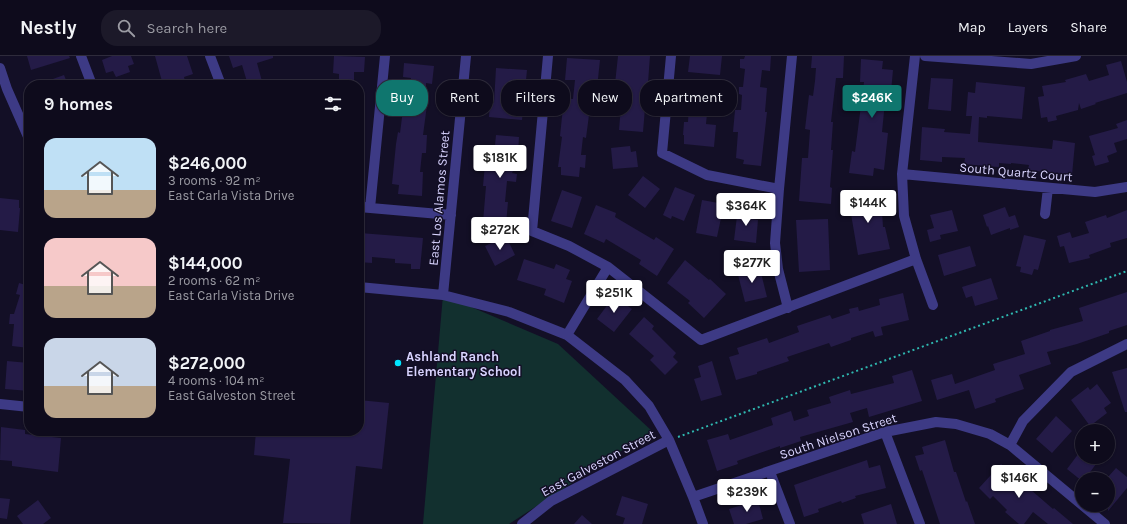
<!DOCTYPE html>
<meta charset="utf-8">
<style>
:root{--surface:#0e0b1c;--page:#1c1929;--text:#f1f3f6;--muted:#9b9ba3;--line:#2e2b3b;--accent:#0f766e}
body{margin:0;font-family:Karla,sans-serif;background:var(--page);color:var(--text);height:100vh;display:flex;flex-direction:column;font-size:15px;white-space:nowrap}
*{box-sizing:border-box;margin:0}
p{font-size:13px;color:var(--muted)}
.icon{flex:none;width:22px;height:22px;fill:none;stroke:currentColor;stroke-width:2;stroke-linecap:round;stroke-linejoin:round}
.map{position:relative;flex:1;overflow:hidden}
.drawer{position:absolute;left:24px;top:24px;width:340px;height:356px;display:flex;flex-direction:column;background:var(--surface);border-radius:16px;box-shadow:0 1px 3px #0004,0 0 0 1px var(--line)}
.drawer>*{flex:none}
.guide{position:absolute;left:376px;top:24px;width:380px;height:36px;display:flex;gap:8px}
.buttons{position:absolute;left:1075px;top:368px;display:grid;gap:8px}
.buttons a{display:grid;place-items:center;width:40px;height:40px;border-radius:50%;background:var(--surface);box-shadow:0 1px 3px #0004,0 0 0 1px var(--line);font-size:20px}
.price{position:absolute;translate:-50% -34px;padding:0 9px;border-radius:4px;background:#fff;color:#222;font-size:13px;line-height:26px;filter:drop-shadow(0 1px 2px #0008)}
.price::after{content:'';position:absolute;left:50%;top:24px;width:12px;height:9px;margin-left:-6px;background:inherit;clip-path:polygon(0 0,100% 0,50% 100%)}
.price.current{background:var(--accent);color:#fff}
ul{padding:0;list-style:none}
li{display:flex;align-items:center;gap:12px;height:100px;padding:0 20px}
li span{display:grid;place-items:center;flex:none;width:112px;height:80px;border-radius:12px;color:#555}
li>.icon{margin-inline-start:auto}
span .icon{width:48px;height:48px;fill:#fffc;stroke-width:1}
li b{font-size:17px}
h2{display:flex;justify-content:space-between;align-items:center;height:48px;padding:0 20px;font-size:17px}
.chip{padding:0 14px;border-radius:16px;background:var(--surface);box-shadow:0 1px 3px #0004,0 0 0 1px var(--line);font-size:14px;line-height:36px}
.chip.current{background:var(--accent);color:#fff}
header{display:flex;align-items:center;gap:24px;box-sizing:border-box;height:56px;padding:0 20px;background:var(--surface);border-bottom:1px solid var(--line)}
header strong{font-size:19px}
nav{display:flex;gap:22px;margin-inline-start:auto;font-size:14px}
.search{width:280px;height:36px;background:var(--page);display:flex;align-items:center;gap:10px;box-sizing:border-box;padding:0 14px;border-radius:16px;color:var(--muted);font-size:15px}
.map>svg:first-child{display:block}
.green{fill:#12302f}
.building{fill:#241b47}
.lines{fill:none;stroke-linecap:round;stroke-linejoin:round}
.path{stroke:#2fb8b0;stroke-width:2;stroke-dasharray:2 3;stroke-linecap:butt}
.minor{stroke:#3d3a85;stroke-width:10}
.poi-dot{fill:#00e5ff;stroke:#130f26;stroke-width:1.5}
.labels{text-anchor:middle;dominant-baseline:central;stroke-width:3;stroke-linejoin:round;paint-order:stroke}
.street-label{font-size:13px;fill:#d9d4ff;stroke:#130f26}
.poi-label{font-size:13px;font-weight:bold;fill:#d9d4ff;stroke:#130f26;text-anchor:start}
</style>
<header>
<strong>Nestly</strong>
<div class="search"><svg class="icon" aria-label="search" viewBox="0 0 24 24"><circle cx="10" cy="10" r="6"/><path d="M15 15l6 6"/></svg>Search here</div>
<nav><a>Map</a><a>Layers</a><a>Share</a></nav>
</header>
<div class="map">
<svg width="1127" height="468" viewBox="0 0 1127 468">
<rect width="100%" height="100%" fill="#130f26"/>
<path class="green" d="M443,239l115,49 94,87 -143,93h-86z"/>
<path class="building" d="M27,0h42l1,2 -39,12z
M112,0h19l3,8 -6,2 2,6 -14,5 -3,-6 -7,2 -4,-13z
M155,0h32l6,18 -9,3 2,8h-23z
M229,0h44v2l-16,5 6,22h-15l-6,-20 -9,3z
M334,0l31,1 -1,15h-10v9l-15,-2v-5l-6,-1z
M618,0h32l-3,40h-1l-3,36 -24,-2 3,-36 -8,-1z
M690,0h32l-2,19 -32,-3z
M745,0h26l-1,15 -8,-1 -2,17 7,1 -2,24h2l-6,54 -18,-2 1,-4 -8,-2 2,-26h-5l2,-22h6l1,-15 -3,-1v-7h4l2,-18 -5,-1v-9h4z
M812,0h32l-1,22h-7l-5,44h2l-2,28h2l-3,37 2,1 -1,16 -32,-3 3,-43h6l2,-28 -5,-1 4,-34 4,1 2,-15 1,-13h-5z
M567,2l33,2 -6,56 -5,-1 -3,23 -3,-1 -2,18h5l-1,13 -5,-1 -1,10 -18,-2v-8h-3l4,-30 -2,-1 4,-38 9,1 2,-19h-10z
M861,3l22,2 -1,8 11,1 -3,33 -5,-1 -3,30 6,1 -4,37 -10,-2 -1,8 -24,-3 3,-22 3,1 9,-70h-4z
M1121,5l6,21v11l-32,10 1,1 -15,5 -2,-6 -1,7 -22,6 1,4 -9,2 -1,-5 -6,1 -3,-21 6,-1 -2,-10 24,-4 -1,-2 21,-6 3,7 20,-6 -3,-10z
M404,7l30,3 -2,18 -6,-1v6l-16,-2 1,-9 -8,-1z
M496,12l31,2 -5,50 -33,-3 1,-15 4,1z
M64,19l4,10h-29v-1z
M931,22l22,1 -2,32 -23,-2z
M976,26l49,5 -3,32 -35,-3v2l-8,-1 -1,25 74,7 1,-9 22,3 -3,32 -44,-5 1,-5 -18,-2v1l-12,-1v4l-14,-1 -21,-2 1,-6 -23,-1v5l-22,-2 2,-33 23,2 -1,3 26,2 2,-18h-6l2,-24 7,1z
M687,32l27,2 -1,13h-5l-2,21 10,1 -2,22 -30,-3v-9h-1l1,-13h4l1,-19h-3z
M404,46l23,3 -4,30h4l-1,18h-4l-2,19h3l-1,24 -24,-2 1,-9 -7,-1 4,-40 2,-12 2,1z
M1127,64v19l-13,4 3,9 -10,4 2,6 -14,4 -3,-10 3,-1 -6,-19 29,-8 -2,-4z
M496,79l23,2 -2,34h-4l-1,2 5,1 -1,8 -9,-1 -2,21h3l-2,22 -23,-2 3,-36h-3l2,-22 8,1z
M630,90l1,6 5,-1 2,16 -25,2 -2,-21z
M643,120l17,13 -15,19 -17,-13z
M675,131l20,8 -11,26 -12,-5 -1,3 -8,-4z
M562,134l20,7 -10,31 -21,-7z
M881,140l2,31h2l5,22 -32,6 -7,-41h-3l-1,-16z
M0,142l19,2v8h1l-2,24 -18,-2z
M702,144l22,4 -7,33 -21,-4z
M596,149l20,8 -1,4 39,23 2,-3 18,12 -17,27 -18,-12 2,-4 -35,-21 -2,4 -20,-9z
M1005,151l4,10 6,-2 4,12 -9,3v-2l-19,7 -3,-9 -1,1 -4,-12z
M738,152l14,1 -1,10 7,1 -2,23 -22,-3z
M952,154l6,21 -18,4 1,4 -11,3 -3,-12 7,-2 -4,-13z
M1127,154v28l-17,5 1,4 -22,8 1,3 -21,5 -5,-17 -4,1 -3,-11 13,-4 2,6 17,-5 -4,-11 21,-7 1,3z
M828,163l2,51 -31,2 -3,-52z
M360,177l63,5 -3,31h-9v-5l-16,-1v-4l-23,-2v6l-13,-1z
M1024,179l22,5 -8,30 -4,-1 -2,6 -12,-3 1,-5 -5,-1z
M506,180l9,19 -20,11 -10,-20z
M970,190l6,20 -32,10 -6,-21z
M524,203l30,10 2,-5 14,6 -4,9 6,2 -8,22 -20,-8 2,-6 -29,-9z
M685,204l24,20 1,-1 16,15 -22,24 -16,-15 2,-2 -23,-18z
M759,209l8,32 -22,5 -8,-31z
M991,222l7,21 -23,7 -3,-10 -6,2 -4,-11z
M19,227l10,3v62l-17,-2 2,-22h-5l1,-10h4l6,-19 -4,-1z
M1127,236v33l-18,6v2l-32,11 -30,8 4,12 -32,11 5,14 -29,10 1,3 -21,7 -6,-19 -32,10 -6,-20 21,-6 3,10 40,-14 -2,-6 32,-10 -4,-13 29,-10v-1l33,-9 -4,-13z
M903,237l6,27 -28,7 2,8 -8,2 -2,-6 -22,7v2l-20,7 -2,-4 -42,14 2,4 -32,11v2l-21,6 -7,-23 10,-3 -2,-6 30,-10 2,5 30,-11 -2,-6 33,-11 2,4 18,-6 -1,-4 9,-2 1,4 21,-6 -1,-6z
M614,240l18,13 -18,23 -17,-13z
M644,261l10,9 -2,3 24,24 -3,4 5,5 -13,13 -15,-15 4,-4 -25,-22z
M7,305l22,2v28l-24,-2z
M712,305l10,34 -21,6 -7,-22 7,-2 -3,-11z
M1127,312v44h-2l-13,-40z
M912,314l10,31 -53,16 -2,-9 -17,5 3,9 -53,15 1,4 -21,7v-2l-43,15 1,3 -21,7 -10,-31 21,-6 2,6 43,-15 -2,-7 20,-7 3,10 15,-5 -2,-6 24,-7 -2,-6 21,-7 1,4 43,-11 -2,-7z
M1097,328l14,19 -7,5 3,5 -17,13 -19,-26 17,-13 2,3z
M359,344l30,3 -7,66 -26,-3 -6,58 -67,-1 7,-64 -36,-4 2,-24h103z
M1056,360l16,15 -20,22 -16,-14z
M1,371l24,3v4l36,4 -3,34 -46,-6v-5l-12,-1z
M945,384l9,32h2l10,30 1,-1 8,23h-35l-18,-54 -2,1 -5,-15 9,-2 -2,-7z
M1082,393v8h13l4,3 -14,19h-3v2l-15,-12z
M867,404l2,8 11,-3 6,23 -31,8 1,2 -14,5 -1,-2 -17,6 -6,2 1,3 -15,5 -10,-32z
M1001,408l52,45 1,-1 19,16h-25l-15,-12 -9,12h-5l-14,-12 2,-2 -14,-14 -3,3 -11,-11z
M1116,412l11,9v11l-19,23v-34z
M622,440l26,8 -6,20h-19l2,-6 -9,-3z
M0,442l10,1 -3,20 -7,-1z
M38,444l13,18 -8,6h-20l-6,-8z
M758,444l5,19 -17,5h-12l-5,-15z
M891,448l6,20h-33l-3,-10z
M582,459l10,9h-18z"/>
<g class="lines">
<path class="path" d="M678,381l449,-166"/>
<path class="minor" d="M81,0l11,29
M210,0l11,29
M548,0l-16,175 37,15 39,21 93,73 215,-81
M671,0l-9,97 45,22 72,14
M915,0l-13,118 2,42 12,43 17,46
M925,0l106,8 45,-8
M0,12l7,21 22,50
M902,118l193,18 32,-5
M359,151l92,8
M370,152l15,-152
M1045,158l3,-26
M359,231l84,8 66,17 58,23 58,45 24,26 20,34 24,57 10,27
M443,239l23,-239
M788,252l-10,-39 -3,-26 4,-54 13,-133
M567,279l41,-68
M0,348l29,3
M885,376l35,92
M1010,389l13,-24 48,-49 56,-28
M770,416l20,52
M693,441l192,-65 51,-10 20,2 34,10 20,11 95,79
M522,468l29,-23 118,-61"/>
</g>
<circle class="poi-dot" cx="398" cy="307" r="4"/>
<g class="labels">
<g class="street-label">
<text transform="translate(1016 116) rotate(5)">South Quartz Court</text>
<text transform="translate(439 142) rotate(-85)">East Los Alamos Street</text>
<text transform="translate(838 380) rotate(-18)">South Nielson Street</text>
<text transform="translate(598 407) rotate(-28)">East Galveston Street</text>
</g>
<g class="poi-label">
<text x="406" y="300">Ashland Ranch<tspan x="406" dy="15">Elementary School</tspan></text>
</g>
</g>
</svg>
<div class="buttons">
<a>+</a>
<a>−</a>
</div>
<b class="price current" style="left:872px;top:63px">$246K</b>
<b class="price" style="left:500px;top:123px">$181K</b>
<b class="price" style="left:868px;top:168px">$144K</b>
<b class="price" style="left:746px;top:171px">$364K</b>
<b class="price" style="left:500px;top:195px">$272K</b>
<b class="price" style="left:752px;top:228px">$277K</b>
<b class="price" style="left:614px;top:258px">$251K</b>
<b class="price" style="left:1019px;top:443px">$146K</b>
<b class="price" style="left:747px;top:457px">$239K</b>
<div class="guide">
<a class="chip current">Buy</a>
<a class="chip">Rent</a>
<a class="chip">Filters</a>
<a class="chip">New</a>
<a class="chip">Apartment</a>
</div>
<section class="drawer">
<h2>9 homes<svg class="icon" aria-label="filters" viewBox="0 0 24 24"><path d="M4 7h16M4 17h16"/><circle cx="9" cy="7" r="2"/><circle cx="15" cy="17" r="2"/></svg></h2>
<ul>
<li><span style="background:linear-gradient(#bfe0f5 65%,#b9a48a 0)"><svg class="icon" aria-label="home" viewBox="0 0 24 24"><path d="M3 11l9-7 9 7M6 9v11h12V9"/></svg></span><div><b>$246,000</b><p>3 rooms · 92 m²</p><p>East Carla Vista Drive</p></div></li>
<li><span style="background:linear-gradient(#f6c9c9 60%,#b9a48a 0)"><svg class="icon" aria-label="home" viewBox="0 0 24 24"><path d="M3 11l9-7 9 7M6 9v11h12V9"/></svg></span><div><b>$144,000</b><p>2 rooms · 62 m²</p><p>East Carla Vista Drive</p></div></li>
<li><span style="background:linear-gradient(#c9d6e8 60%,#b9a48a 0)"><svg class="icon" aria-label="home" viewBox="0 0 24 24"><path d="M3 11l9-7 9 7M6 9v11h12V9"/></svg></span><div><b>$272,000</b><p>4 rooms · 104 m²</p><p>East Galveston Street</p></div></li>
</ul>
</section>
</div>
